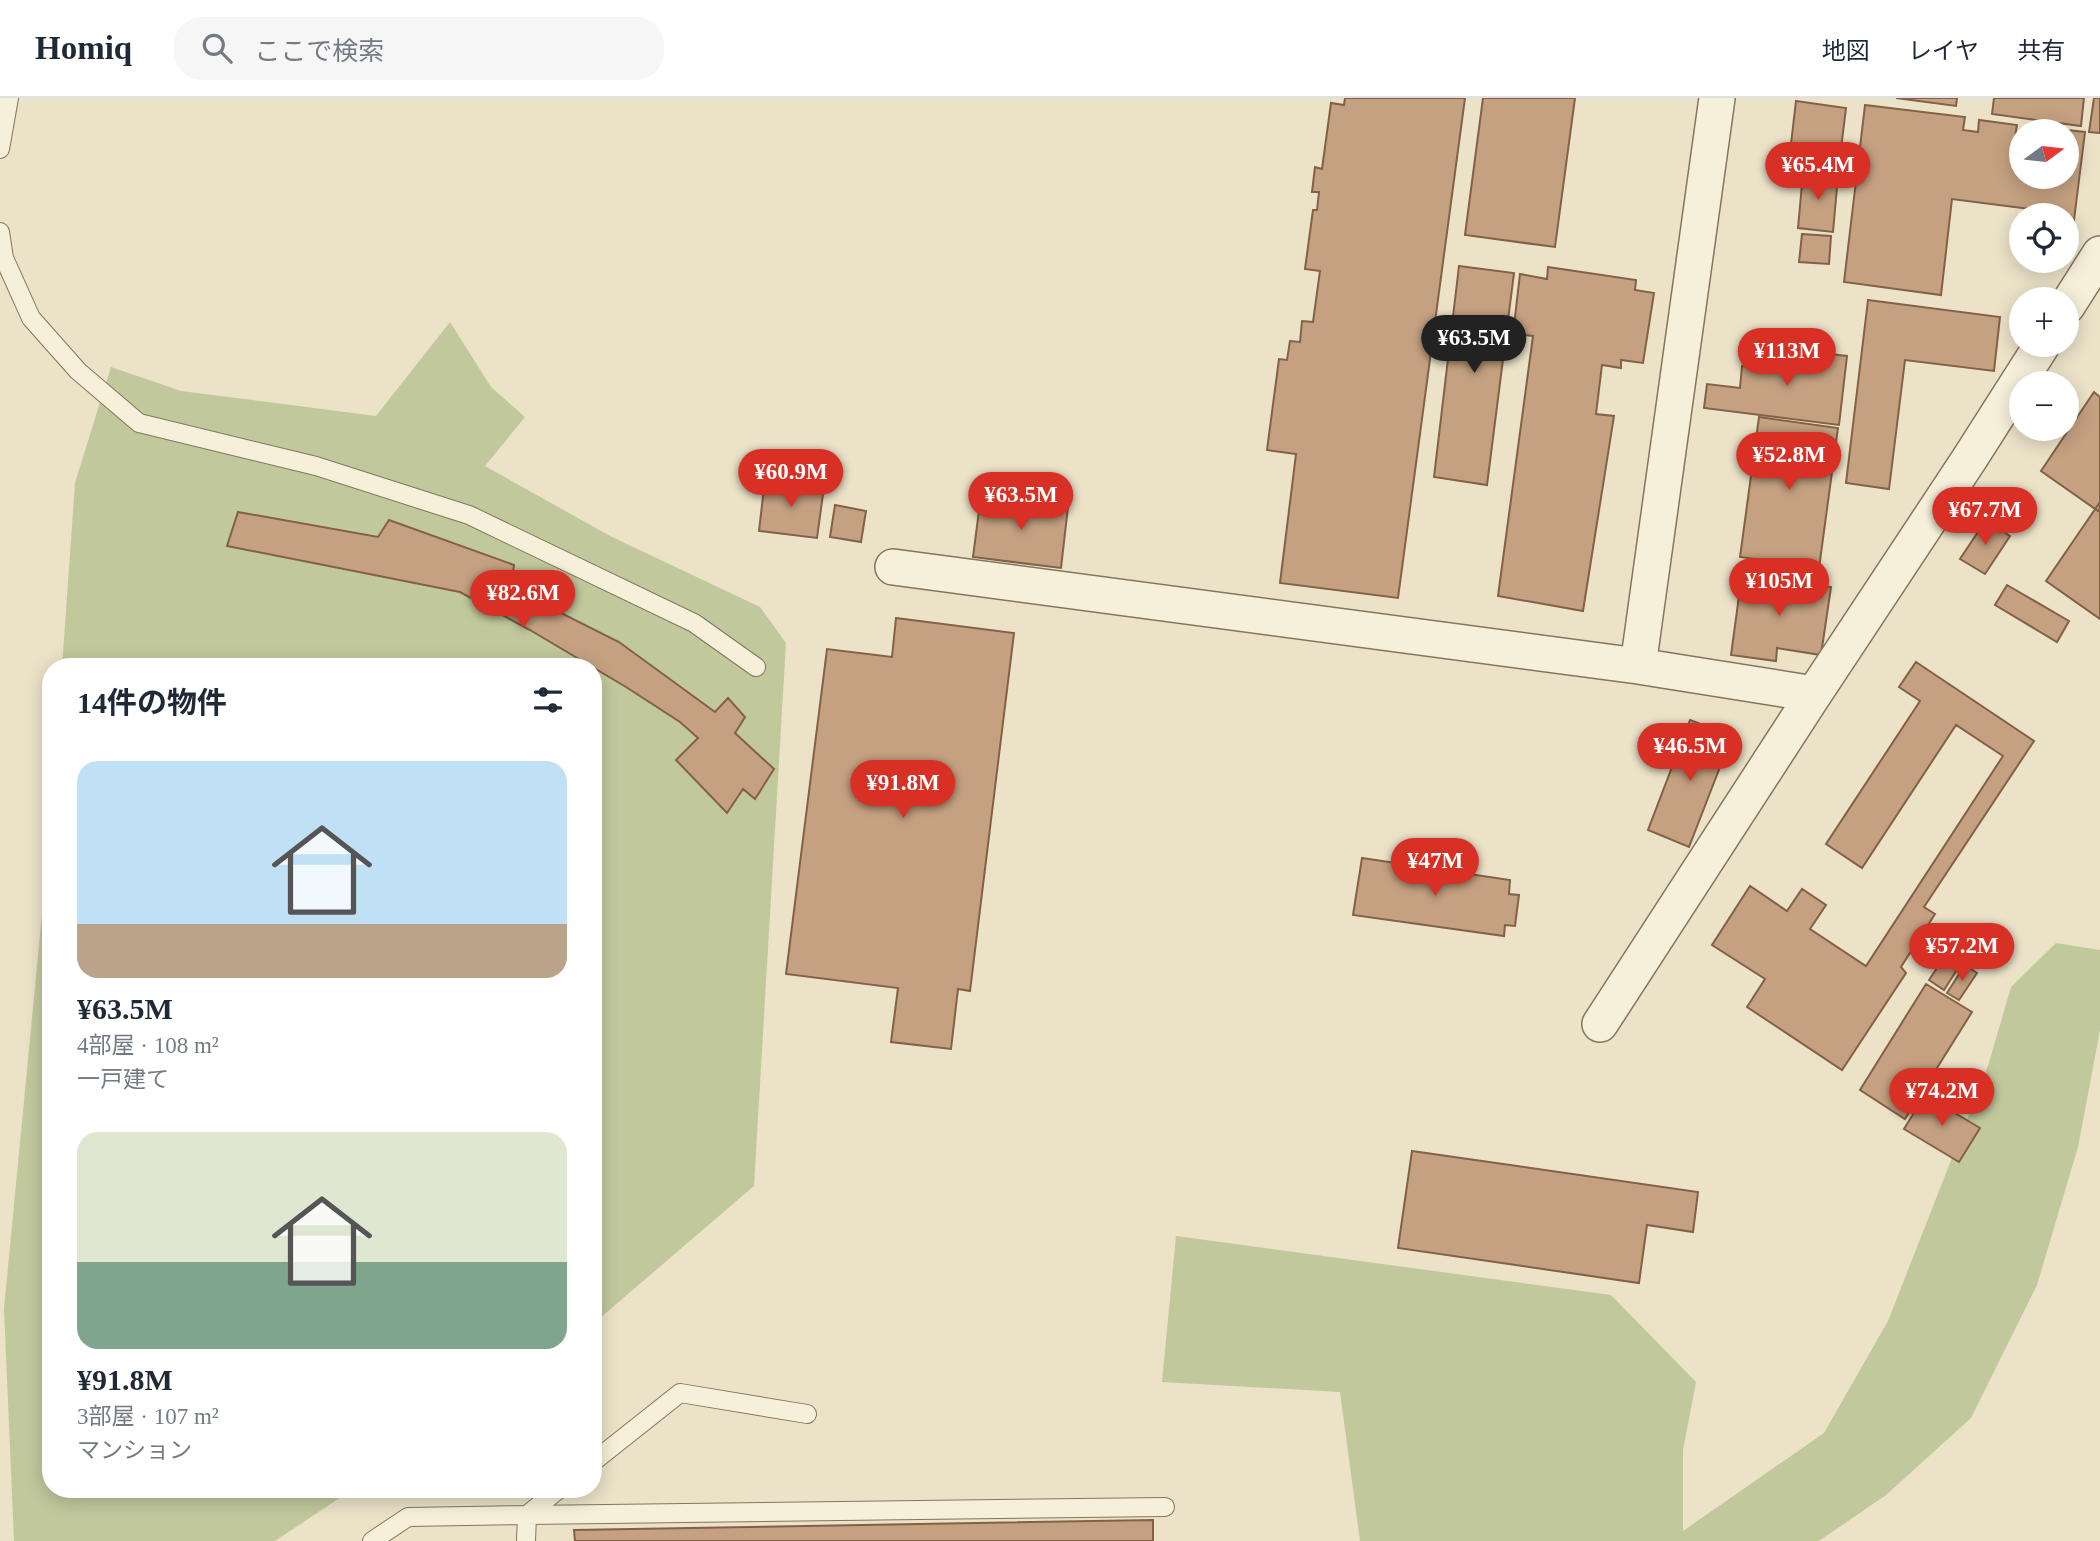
<!DOCTYPE html>
<html lang="ja">
<meta charset="utf-8">
<style>
:root{--surface:#fff;--page:#f6f6f7;--text:#1f2937;--muted:#747a83;--line:#e0e1e3;--accent:#d93025}
body{margin:0;font-family:"Times New Roman","Noto Sans JP",serif;background:var(--page);color:var(--text);height:100vh;display:flex;flex-direction:column;font-size:26px;white-space:nowrap}
*{box-sizing:border-box;margin:0}
p{font-size:23px;color:var(--muted)}
.icon{flex:none;width:38px;height:38px;fill:none;stroke:currentColor;stroke-width:2;stroke-linecap:round;stroke-linejoin:round}
.map{position:relative;flex:1;overflow:hidden}
.side{position:absolute;left:42px;top:560px;width:560px;height:840px;display:flex;flex-direction:column;background:var(--surface);border-radius:28px;box-shadow:0 4px 18px #0003}
.side>*{flex:none}
.needle{width:46px;rotate:75deg}
.fabs{position:absolute;left:2009px;top:21px;display:grid;gap:14px}
.fabs a{display:grid;place-items:center;width:70px;height:70px;border-radius:50%;background:var(--surface);box-shadow:0 4px 18px #0003;font-size:35px}
.price{position:absolute;translate:-50% -60px;padding:0 16px;border-radius:24px;background:var(--accent);color:#fff;font-size:23px;line-height:46px;filter:drop-shadow(0 2px 4px #0008)}
.price::after{content:'';position:absolute;left:50%;top:42px;width:21px;height:16px;margin-left:-10px;background:inherit;clip-path:polygon(0 0,100% 0,50% 100%)}
.price.selected{background:#222;color:#fff}
ul{padding:0;list-style:none}
li{display:grid;align-content:center;gap:14px;height:371px;padding:0 35px}
li span{display:grid;place-items:center;height:217px;border-radius:21px;color:#555}
li>.icon{margin-inline-start:auto}
span .icon{width:126px;height:126px;fill:#fffc;stroke-width:1}
li b{font-size:30px}
h2{display:flex;justify-content:space-between;align-items:center;height:84px;padding:0 35px;font-size:30px}
header{display:flex;align-items:center;gap:42px;box-sizing:border-box;height:98px;padding:0 35px;background:var(--surface);border-bottom:2px solid var(--line)}
header strong{font-size:33px}
nav{display:flex;gap:38px;margin-inline-start:auto;font-size:24px}
.search{width:490px;height:63px;background:var(--page);display:flex;align-items:center;gap:18px;box-sizing:border-box;padding:0 24px;border-radius:28px;color:var(--muted);font-size:26px}
.map>svg:first-child{display:block}
.green{fill:#c1c89c}
.building{fill:#c5a181;stroke:#826146;stroke-width:2}
.lines{fill:none;stroke-linecap:round;stroke-linejoin:round}
.service-casing{stroke:#85755e;stroke-width:20}
.minor-casing{stroke:#85755e;stroke-width:38}
.service{stroke:#f6efda;stroke-width:18}
.minor{stroke:#f6efda;stroke-width:35}
</style>
<header>
<strong>Homiq</strong>
<div class="search"><svg class="icon" aria-label="search" viewBox="0 0 24 24"><circle cx="10" cy="10" r="6"/><path d="M15 15l6 6"/></svg>ここで検索</div>
<nav><a>地図</a><a>レイヤ</a><a>共有</a></nav>
</header>
<div class="map">
<svg width="2100" height="1443" viewBox="0 0 2100 1443">
<rect width="100%" height="100%" fill="#ebe2c8"/>
<path class="green" d="M450,224l41,65 34,30 -40,49 125,70 150,71 26,36 -32,543 -161,138v-657h-531l13,-184 36,-116 70,24 195,25z
M51,722v669h302l-78,52h-261l-10,-232z
M2056,845l44,7v80l-22,117 -41,138 -66,133 -85,77 -67,46h-459l-20,-149 -178,-10 14,-146 435,59 85,87 -13,68v81l141,-98 64,-112 100,-255 23,-79z"/>
<path class="building" d="M1345,0h120l-67,500 -118,-15 16,-129 -29,-4 12,-91 8,1 3,-19 10,1 2,-21 11,1 7,-51 -15,-2 8,-59h4l2,-18h-7l3,-25 7,2 9,-66 13,2z
M1483,0h92l-20,149 -90,-12z
M1896,0h61l-1,8z
M1994,0h90l-3,28 -89,-12z
M2094,0h6v35l-11,-1z
M1796,3l50,7 -8,65 -50,-3z
M1865,7l100,12 -2,13 15,2 1,-12 38,5 -2,12 6,1v39h46v-46h-20l1,-3 37,4 -12,96 -6,-1v-12h-22v-4l-93,-12 -11,96 -97,-13z
M1803,75l35,3 -5,56 -35,-4z
M1802,136l29,2 -2,28 -30,-2z
M1459,168l55,7 -27,212 -53,-8z
M1548,169l88,13 -1,10 19,3 -11,70 -22,-3v8l-19,-3 -6,49 18,2 -31,195 -85,-15 35,-260 -20,-2 7,-60 27,5z
M1868,202l132,17 -6,54 -89,-11 -16,129 -43,-6z
M1774,250l73,8 -8,69 -135,-17 3,-24 33,4 2,-22 29,3z
M2094,294l6,5v111l-2,3 -57,-40z
M1759,319l79,11 -19,140 -79,-11z
M765,381l59,8 -7,51 -58,-7z
M981,397l87,12 -7,61 -88,-11z
M2100,404v117l-54,-38z
M835,407l31,6 -5,31 -31,-5z
M238,414l140,25 11,-17 125,45 -3,23 108,54 96,70 13,-14 17,19 -10,16 39,36 -19,30 -12,-10 -16,24 -51,-53 22,-22 -18,-16 -54,-35 -96,-57 -70,-38 -233,-46z
M1986,422l24,16 -25,38 -25,-15z
M1742,476l89,13 -10,68 -44,-7 -1,13 -45,-6z
M2007,487l62,36 -12,21 -62,-37z
M896,520l118,15 -44,358 -12,-2 -7,60 -60,-7 7,-54 -112,-14 41,-325 65,8z
M1916,564l118,79 -110,166 11,7 -34,53 5,6 -64,97 -95,-63 18,-28 -53,-34 38,-59 37,25 15,-22 24,16 -16,24 56,37 137,-210 -47,-31 -94,143 -36,-24 94,-143 -21,-14z
M1690,622l42,16 -43,111 -41,-17z
M1362,760l148,22 -1,14 10,1 -4,31 -10,-1 -1,11 -151,-21z
M1953,846l14,10 -23,36 -15,-10z
M1965,867l12,8 -18,27 -12,-7z
M1926,886l46,28 -67,107 -45,-29z
M1925,997l55,33 -21,34 -55,-33z
M1412,1053l286,41 -5,40 -46,-7 -8,58 -241,-35z
M1153,1422v21h-578l-1,-11z"/>
<g class="lines">
<defs>
<path id="service" d="M0,51l9,-51
M0,134l4,26 27,60 47,53 61,52 177,43 153,49 225,108 62,44
M593,1364l87,-69 127,21
M527,1417l638,-8
M527,1417l32,-26
M372,1443l36,-24 119,-2 -1,26"/>
<path id="minor" d="M2067,208l33,-52
M893,469l745,99 176,28 156,-236 72,-113
M1638,568l79,-568
M1600,926l214,-330"/>
</defs>
<use href="#service" class="service-casing"/>
<use href="#minor" class="minor-casing"/>
<use href="#service" class="service"/>
<use href="#minor" class="minor"/>
</g>
</svg>
<div class="fabs">
<a><svg class="needle" viewBox="-14 -14 28 28"><path d="M0-13l5 13h-10z" fill="#e53935"/><path d="M0 13l5-13h-10z" fill="#747a83"/></svg></a>
<a><svg class="icon" aria-label="locate" viewBox="0 0 24 24"><circle cx="12" cy="12" r="6"/><path d="M12 2v4M12 18v4M2 12h4M18 12h4"/></svg></a>
<a>+</a>
<a>−</a>
</div>
<b class="price" style="left:1818px;top:104px">¥65.4M</b>
<b class="price selected" style="left:1474px;top:277px">¥63.5M</b>
<b class="price" style="left:1787px;top:290px">¥113M</b>
<b class="price" style="left:1789px;top:394px">¥52.8M</b>
<b class="price" style="left:791px;top:411px">¥60.9M</b>
<b class="price" style="left:1021px;top:434px">¥63.5M</b>
<b class="price" style="left:1985px;top:449px">¥67.7M</b>
<b class="price" style="left:1779px;top:520px">¥105M</b>
<b class="price" style="left:523px;top:532px">¥82.6M</b>
<b class="price" style="left:1690px;top:685px">¥46.5M</b>
<b class="price" style="left:903px;top:722px">¥91.8M</b>
<b class="price" style="left:1435px;top:800px">¥47M</b>
<b class="price" style="left:1962px;top:885px">¥57.2M</b>
<b class="price" style="left:1942px;top:1030px">¥74.2M</b>
<section class="side">
<h2>14件の物件<svg class="icon" aria-label="filters" viewBox="0 0 24 24"><path d="M4 7h16M4 17h16"/><circle cx="9" cy="7" r="2"/><circle cx="15" cy="17" r="2"/></svg></h2>
<ul>
<li><span style="background:linear-gradient(#bfe0f5 75%,#b9a48a 0)"><svg class="icon" aria-label="home" viewBox="0 0 24 24"><path d="M3 11l9-7 9 7M6 9v11h12V9"/></svg></span><div><b>¥63.5M</b><p>4部屋 · 108 m²</p><p>一戸建て</p></div></li>
<li><span style="background:linear-gradient(#dfe7d0 60%,#7fa58c 0)"><svg class="icon" aria-label="home" viewBox="0 0 24 24"><path d="M3 11l9-7 9 7M6 9v11h12V9"/></svg></span><div><b>¥91.8M</b><p>3部屋 · 107 m²</p><p>マンション</p></div></li>
</ul>
</section>
</div>
